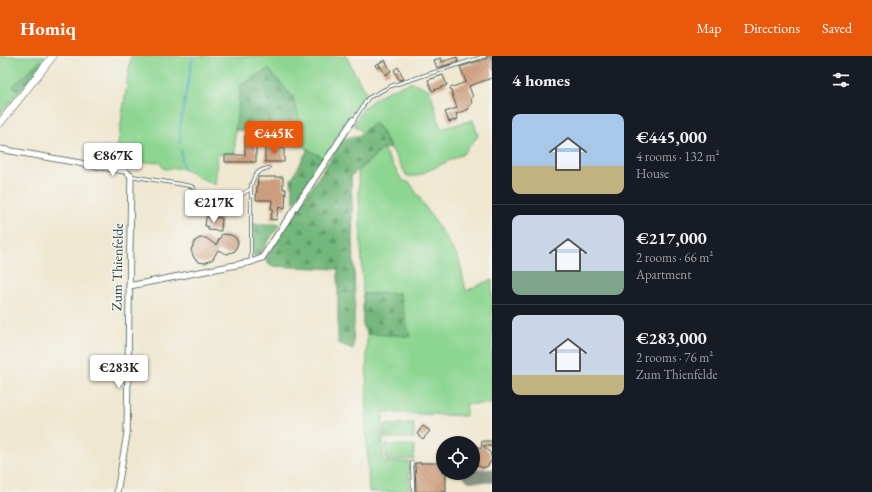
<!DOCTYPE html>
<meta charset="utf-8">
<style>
:root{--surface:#171b24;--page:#20242c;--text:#f1f3f6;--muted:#9ea1a6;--line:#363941;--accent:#ea580c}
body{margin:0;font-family:"EB Garamond",serif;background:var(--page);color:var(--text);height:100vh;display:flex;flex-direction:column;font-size:15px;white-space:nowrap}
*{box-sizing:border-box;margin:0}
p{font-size:13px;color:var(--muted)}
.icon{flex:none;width:22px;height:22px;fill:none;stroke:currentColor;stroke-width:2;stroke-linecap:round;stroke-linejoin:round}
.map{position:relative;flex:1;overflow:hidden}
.side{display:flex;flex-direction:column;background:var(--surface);width:380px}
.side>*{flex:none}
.tools{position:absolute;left:436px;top:380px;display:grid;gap:8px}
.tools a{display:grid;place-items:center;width:44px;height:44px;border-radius:50%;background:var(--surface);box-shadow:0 1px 3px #0004;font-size:20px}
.price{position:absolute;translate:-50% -34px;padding:0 9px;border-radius:4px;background:#fff;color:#222;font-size:13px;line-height:26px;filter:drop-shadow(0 1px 2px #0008)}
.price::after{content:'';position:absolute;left:50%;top:24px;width:12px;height:9px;margin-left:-6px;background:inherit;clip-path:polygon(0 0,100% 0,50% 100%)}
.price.current{background:var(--accent);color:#fff}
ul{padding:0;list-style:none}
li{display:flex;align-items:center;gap:12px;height:100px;padding:0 20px}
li+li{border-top:1px solid var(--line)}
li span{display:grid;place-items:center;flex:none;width:112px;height:80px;border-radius:8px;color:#555}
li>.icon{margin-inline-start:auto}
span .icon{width:48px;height:48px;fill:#fffc;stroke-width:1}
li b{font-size:17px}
h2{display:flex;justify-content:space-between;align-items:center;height:48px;padding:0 20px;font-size:17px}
header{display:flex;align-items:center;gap:24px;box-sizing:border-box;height:56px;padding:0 20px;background:var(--accent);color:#fff}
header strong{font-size:19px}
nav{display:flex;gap:22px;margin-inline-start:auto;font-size:14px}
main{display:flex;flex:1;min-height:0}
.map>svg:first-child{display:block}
.green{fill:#8dd692;stroke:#568a63}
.forest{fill:url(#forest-firs);stroke:#487a58}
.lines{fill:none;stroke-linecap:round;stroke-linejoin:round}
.stream{stroke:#4fa4cb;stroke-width:1.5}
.taxiway{stroke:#879282;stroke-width:14}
.building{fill:url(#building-back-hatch)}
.service-casing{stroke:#3e564b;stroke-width:4}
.minor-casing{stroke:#3e564b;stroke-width:7}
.tertiary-casing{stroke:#3e564b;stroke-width:8}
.service{stroke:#fff;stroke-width:2.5}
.minor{stroke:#fff;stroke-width:5.5}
.tertiary{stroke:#fff;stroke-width:7}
.labels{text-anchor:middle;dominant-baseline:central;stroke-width:3;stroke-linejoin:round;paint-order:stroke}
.street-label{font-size:14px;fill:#1f3d34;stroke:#f6f6f2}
</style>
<header>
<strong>Homiq</strong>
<nav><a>Map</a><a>Directions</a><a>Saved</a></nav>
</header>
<main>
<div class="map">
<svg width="492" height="436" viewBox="0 0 492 436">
<defs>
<pattern id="forest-firs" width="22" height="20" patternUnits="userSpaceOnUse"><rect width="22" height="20" fill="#72b77c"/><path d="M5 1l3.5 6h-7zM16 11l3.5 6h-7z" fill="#5d9666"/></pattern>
<pattern id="building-back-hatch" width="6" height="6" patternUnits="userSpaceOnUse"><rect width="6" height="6" fill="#d2a282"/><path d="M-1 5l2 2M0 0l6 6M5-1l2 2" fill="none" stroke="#aa856b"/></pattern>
</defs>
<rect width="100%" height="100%" fill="#f6f6f2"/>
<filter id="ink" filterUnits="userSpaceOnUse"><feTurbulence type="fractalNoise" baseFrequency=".025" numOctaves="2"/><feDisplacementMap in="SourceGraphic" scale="8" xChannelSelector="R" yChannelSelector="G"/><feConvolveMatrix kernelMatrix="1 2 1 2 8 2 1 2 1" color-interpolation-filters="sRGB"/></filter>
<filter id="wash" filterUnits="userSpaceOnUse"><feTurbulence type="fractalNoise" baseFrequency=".012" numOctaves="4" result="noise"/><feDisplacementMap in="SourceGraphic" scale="16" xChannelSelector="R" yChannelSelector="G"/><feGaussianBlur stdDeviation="0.9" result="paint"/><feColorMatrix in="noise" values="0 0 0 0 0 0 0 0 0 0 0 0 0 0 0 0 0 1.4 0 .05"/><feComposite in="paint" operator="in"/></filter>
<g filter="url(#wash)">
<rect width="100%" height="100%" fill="#efe7d0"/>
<path class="green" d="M0,0h46l-33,30 6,6 -19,22z
M131,0h215l16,31 6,7 -9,9 -36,55 -20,-12 -1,-18 -67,2v24h-17l-3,31 -34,-17 -17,1 -5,-7 -44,2z
M412,26l18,8 11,39 32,-9 5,16 -15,18 -46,22h-10l-28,-49 -6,-4 -10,9 -8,-6c5,-26 35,-36 57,-44z
M383,93l19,31 8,3 49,76 7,32 26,-12v125h-26v12l-83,-4v50h27l-2,30h-39l-3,-66 1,-92 43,2 -11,-42h-36l-5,-123z
M414,368v14h-29v-13z
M386,389h28v14l-28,1z"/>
<path class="forest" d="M41,4l3,3 -25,29 -6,-6z
M268,13l25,28 9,31 1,18 -40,-2v-14h-28l6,-45z
M373,67l6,4 11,21 -7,1 -32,27 4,123 -2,50 -15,-6v-74l-68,-3 -5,-7 79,-121 13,-1z
M308,93l15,9 -29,45 -3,-23z
M253,168h27l-21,31 -6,1z
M399,237l11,43 -43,-2 -4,-7v-33z"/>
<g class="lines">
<path class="stream" d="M180,86v-16l13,-70
M181,94l2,20"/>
<path class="taxiway" d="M469,417l2,2 21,1"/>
</g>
<g id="blocks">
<path class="building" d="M488,0h4v22l-23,8 4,11 -2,1 1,6 -4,3 1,2 -13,5 2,5 -9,3 -4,-10 12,-4 -7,-20 16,-6 -6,-15 26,-8z
M457,1l1,5 -21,6 -3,-8 7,-2 1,4z
M385,4l6,11 -6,4 -6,-11 1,3 -3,1 -2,-3z
M398,11l6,12 -5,1 -5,-10z
M443,19l4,10 -15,6 -4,-11z
M245,80h11v26h-31v-7h20z
M265,92h19v14h-19z
M258,121h25v12h3l-1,20 -6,-2 -3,13 -6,-1 3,-10 -2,-1 1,-8h-16z
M206,161l16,1 -1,13 -13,-1v-4h-3z
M222,178l9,1 5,3 2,5 -3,8 -8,3 -9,-4 -5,9 -8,4 -6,-1 -5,-4 -3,-8 4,-9 5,-3h6l10,7z
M423,370l7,5 -7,8 -6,-5z
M482,385h10v5h-9l7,6 2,7 -4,7 -5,2 -8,-4 -2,-6v-15l8,6z
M415,407h28v10h3v19h-30z"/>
</g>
</g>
<g filter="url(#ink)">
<use href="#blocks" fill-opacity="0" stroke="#3e564b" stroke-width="1"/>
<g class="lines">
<defs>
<path id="service" d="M354,64l14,-22 23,-12 94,-30
M131,120l60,10 3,2 4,22c28,16 31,-12 53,-21
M251,206v-76c3,-11 6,-16 18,-18
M412,407l1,29"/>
<path id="minor" d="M0,93l125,22 6,5 -4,258 -10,58
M129,230l122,-24 11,-4 91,-138"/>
<path id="tertiary" d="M0,67l53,-67"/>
</defs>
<use href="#service" class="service-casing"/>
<use href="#minor" class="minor-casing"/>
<use href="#tertiary" class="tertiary-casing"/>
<use href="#service" class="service"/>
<use href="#minor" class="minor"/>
<use href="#tertiary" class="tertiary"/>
</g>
</g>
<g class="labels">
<g class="street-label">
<text transform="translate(117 211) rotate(-89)">Zum Thienfelde</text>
</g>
</g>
</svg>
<div class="tools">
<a><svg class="icon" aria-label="locate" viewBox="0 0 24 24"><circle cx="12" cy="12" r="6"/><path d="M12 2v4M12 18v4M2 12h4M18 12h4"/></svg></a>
</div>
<b class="price current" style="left:274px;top:99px">€445K</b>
<b class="price" style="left:113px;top:121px">€867K</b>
<b class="price" style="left:214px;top:168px">€217K</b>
<b class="price" style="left:119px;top:333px">€283K</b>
</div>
<section class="side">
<h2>4 homes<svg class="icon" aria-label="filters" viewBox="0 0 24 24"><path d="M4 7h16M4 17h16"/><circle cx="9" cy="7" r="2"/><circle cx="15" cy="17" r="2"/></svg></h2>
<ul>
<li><span style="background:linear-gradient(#a9c7e8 65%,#c2b280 0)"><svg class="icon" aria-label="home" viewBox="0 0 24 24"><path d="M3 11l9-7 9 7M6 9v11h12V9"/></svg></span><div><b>€445,000</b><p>4 rooms · 132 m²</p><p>House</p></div></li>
<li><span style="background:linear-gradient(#c9d6e8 70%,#7fa58c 0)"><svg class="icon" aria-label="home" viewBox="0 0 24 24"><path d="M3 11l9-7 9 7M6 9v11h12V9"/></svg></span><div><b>€217,000</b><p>2 rooms · 66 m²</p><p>Apartment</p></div></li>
<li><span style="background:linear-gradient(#c9d6e8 75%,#c2b280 0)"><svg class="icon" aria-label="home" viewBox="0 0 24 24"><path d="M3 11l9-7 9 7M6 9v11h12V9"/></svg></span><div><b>€283,000</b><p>2 rooms · 76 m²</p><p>Zum Thienfelde</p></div></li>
</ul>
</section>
</main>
